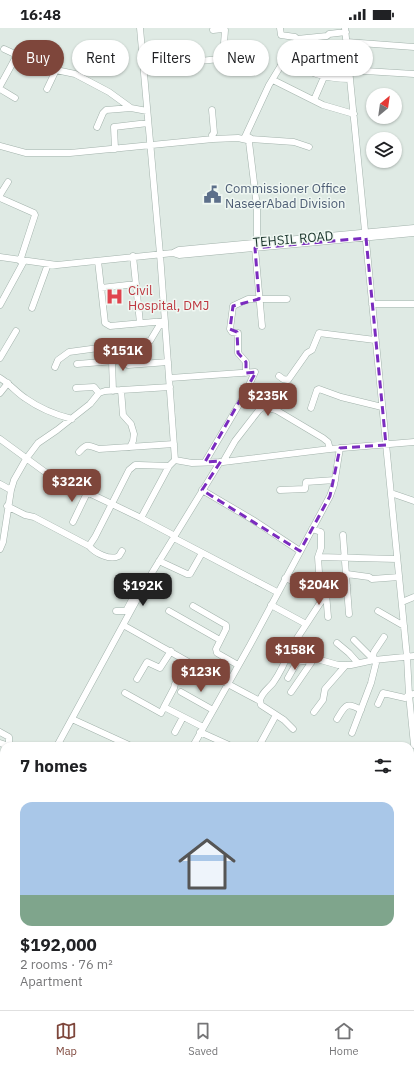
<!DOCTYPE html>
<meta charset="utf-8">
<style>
:root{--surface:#fff;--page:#f2f2f2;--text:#202124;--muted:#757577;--line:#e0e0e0;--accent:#7e463b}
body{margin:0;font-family:"IBM Plex Sans",sans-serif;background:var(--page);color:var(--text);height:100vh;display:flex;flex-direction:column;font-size:15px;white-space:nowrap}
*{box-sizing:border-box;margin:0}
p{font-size:13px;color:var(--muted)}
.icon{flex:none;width:22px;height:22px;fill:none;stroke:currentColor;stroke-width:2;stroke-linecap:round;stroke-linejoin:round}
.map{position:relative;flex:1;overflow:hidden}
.details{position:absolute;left:0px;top:714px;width:414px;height:268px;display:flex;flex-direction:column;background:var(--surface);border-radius:12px 12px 0 0;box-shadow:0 1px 3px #0004}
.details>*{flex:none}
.banner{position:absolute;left:12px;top:12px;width:390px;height:36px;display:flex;gap:8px}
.needle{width:26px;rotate:29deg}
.controls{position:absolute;left:366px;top:60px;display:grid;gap:8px}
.controls a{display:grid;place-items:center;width:36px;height:36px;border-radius:50%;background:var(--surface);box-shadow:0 1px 3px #0004;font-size:20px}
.price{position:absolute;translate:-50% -34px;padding:0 9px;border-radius:8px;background:var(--accent);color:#fff;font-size:13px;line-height:26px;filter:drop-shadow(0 1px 2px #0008)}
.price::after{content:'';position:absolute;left:50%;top:24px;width:12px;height:9px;margin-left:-6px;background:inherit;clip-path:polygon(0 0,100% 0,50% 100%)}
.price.active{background:#222;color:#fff}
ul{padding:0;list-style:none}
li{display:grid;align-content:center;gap:8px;height:212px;padding:0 20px}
li span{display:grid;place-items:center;height:124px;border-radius:12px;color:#555}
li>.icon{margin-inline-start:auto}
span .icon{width:72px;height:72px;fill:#fffc;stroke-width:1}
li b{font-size:17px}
h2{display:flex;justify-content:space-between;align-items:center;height:48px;padding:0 20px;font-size:17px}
.tag{padding:0 14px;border-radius:18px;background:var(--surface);box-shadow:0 1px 3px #0004;font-size:14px;line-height:36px}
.tag.active{background:var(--accent);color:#fff}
.status{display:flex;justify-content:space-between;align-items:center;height:28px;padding:0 20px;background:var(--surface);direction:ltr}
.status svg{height:11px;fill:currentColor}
.dock{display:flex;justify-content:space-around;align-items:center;height:56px;border-top:1px solid var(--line);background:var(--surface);font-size:11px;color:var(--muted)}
.dock a{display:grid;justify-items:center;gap:2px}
.dock .active{color:var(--accent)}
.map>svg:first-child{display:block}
.grass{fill:url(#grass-tufts)}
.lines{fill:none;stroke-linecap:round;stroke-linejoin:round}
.minor-casing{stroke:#a2b2ab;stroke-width:7}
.minor{stroke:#fff;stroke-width:6}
.marked{fill:none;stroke:#7b2cbf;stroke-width:3;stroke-dasharray:8 5;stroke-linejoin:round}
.labels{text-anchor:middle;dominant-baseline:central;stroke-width:3;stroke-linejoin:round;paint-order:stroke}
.service-label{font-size:13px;fill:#4e5e75;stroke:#eff7f2;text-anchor:start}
.street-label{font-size:13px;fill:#203a31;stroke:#eff7f2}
.health-label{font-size:13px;fill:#be3a42;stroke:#eff7f2;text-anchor:start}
</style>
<div class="status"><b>16:48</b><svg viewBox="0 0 49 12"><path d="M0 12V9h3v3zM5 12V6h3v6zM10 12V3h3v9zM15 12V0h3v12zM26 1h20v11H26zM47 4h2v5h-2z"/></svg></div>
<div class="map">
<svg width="414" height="982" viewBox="0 0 414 982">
<defs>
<pattern id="grass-tufts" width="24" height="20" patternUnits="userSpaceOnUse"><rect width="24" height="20" fill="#b7dbbf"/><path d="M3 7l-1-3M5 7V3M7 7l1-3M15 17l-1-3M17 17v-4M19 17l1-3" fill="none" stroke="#9dbda5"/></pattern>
</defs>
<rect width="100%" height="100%" fill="#dfeae4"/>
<path class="grass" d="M410,842l4,1v29l-4,-1z"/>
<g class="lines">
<defs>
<path id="minor" d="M140,0l20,226 15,206
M280,0l1,7 14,2 2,2
M345,0l62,629 2,38 5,50
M213,2l10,-1 2,1 -2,27
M347,14l67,5
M4,21l26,12 26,9 19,4 34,18 22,16
M284,31c25,13 38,20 66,20
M144,39l75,-8 4,-2 25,6 3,-2 4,-14
M349,42l65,4
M273,52l50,25 31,9
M0,58l17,-31
M0,61l15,9
M47,61l9,-19
M314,72l10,-23
M212,82l2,23 -2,2 1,4
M97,99l6,-14 3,-3 25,-2 16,3
M247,108l5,3 42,3 15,5
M244,111l25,-54 28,-46 30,-3 2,-2 17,-2
M0,118l26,7h44l143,-14 25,-1 9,2 2,2 8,65v31l-2,10 7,78
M115,121l-1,-22 34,-4
M0,167l8,-13
M0,170l34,15 1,2 -15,46
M173,225l6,-3 235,-22
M133,228l7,67
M0,229l57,8 116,-12 6,2 235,-22
M98,233l7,62 5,3 55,-5
M101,260l35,-4
M372,276h42
M0,277l24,-44
M32,280l16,-44
M0,330l16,-27
M112,333l1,30
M77,336l50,-4 1,5 40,-3
M55,339l3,-7 11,-8 81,-11 9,-15 6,-2
M246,345v-11l-8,-9v-20l-6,-1 -2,-3 3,-23 15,-7h39
M279,348l4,3 5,1 19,-27 5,-3 7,-17 56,7
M0,350c10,6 16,14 25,20 14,10 31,17 47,21
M170,350l85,-6 -11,24 -39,66
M76,360l18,-1 5,6
M121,362l2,25 8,9 3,10 -1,7 -3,6
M0,365l8,-10
M311,380l6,-18 2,-1 22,8 41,10
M0,411l45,33 96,46 34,18
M79,424c8,-9 9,-7 20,-3l75,-5
M223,434l12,-21 24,-31 4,-3 13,3 47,28 5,4 2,7
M0,456l11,6
M202,462l51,30 47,31
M280,462l25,-1 1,-7 29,-2
M61,463l6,-9
M391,465l23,8
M7,478l18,9 9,2 55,29 6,-9 34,-67 6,-5h4l30,1
M141,490l28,-52 6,-6 17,3 31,-1 107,-13 84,-7
M73,494l14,-29
M312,501l9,3v16l-3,9 2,31 -3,3
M343,507l6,79
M174,510l103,54
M89,518c6,7 21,15 30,10l3,-5
M0,521l3,-7 8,-52 3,-10 12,-21 12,-16 19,-13 33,-26 9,-11 6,-2 65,-4
M318,529l79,2
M159,533l28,13h3l12,-21
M347,546l22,3 3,2 27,-2
M285,550l35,14
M326,565l2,24
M402,574l12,-5
M271,577l35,19
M193,578l33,19v4l-10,20 1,4 21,12
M116,583h10l11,-21
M169,583l51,29
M378,583l26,15
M123,597c45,25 90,52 137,76l1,4 23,15 9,9
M354,612l20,20
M337,615l12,10 9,10
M286,631l11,3 20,-3 21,6h13l23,-5 40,-4
M288,650l9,-16
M137,651l10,-17 13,6 11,-17
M181,664l32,18
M291,664l22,-32
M125,665l36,20 3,-6 39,20
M260,673c1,-8 8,-12 13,-18 7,-10 13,-23 17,-34l40,-61 17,-3
M378,676l5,-11 22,5 4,-3 5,-1
M164,679l10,-19 1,-4
M314,684l9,-12 2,-11 21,-24
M72,691l59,27
M337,691c8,-13 9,-18 24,-9
M0,704l9,5v9
M175,704l8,-15
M200,704l31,14
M352,705l19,-50 5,-20 -3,-7 1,-4 10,-15
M0,715l9,3
M57,718l90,-165 73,-119
M193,718l57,-101 80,-149 4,-11 6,-37
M259,718l17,-31
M410,730h4
M410,753l4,1
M0,758l4,2
M0,805l4,-6
M410,810l4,2
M0,815l4,-2
M410,840l4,1
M410,873l4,2
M0,876l4,-7
M410,890l4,-1
M13,982l3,-4
M112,982l1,-4
M185,982l1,-4
M276,982l1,-4"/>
</defs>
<use href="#minor" class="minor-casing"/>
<use href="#minor" class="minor"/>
</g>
<path class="marked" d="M366,210l20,207 -46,3 -10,48 -30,55 -98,-61 19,-29 -16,1 51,-90 -10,1v-11l-8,-9 -1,-21 -7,-3 3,-23 26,-7 -4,-51z"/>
<defs>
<symbol id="civic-bare" viewBox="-9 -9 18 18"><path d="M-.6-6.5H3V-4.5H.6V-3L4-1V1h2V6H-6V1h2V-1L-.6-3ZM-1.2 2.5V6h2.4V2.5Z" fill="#5c6f8a" stroke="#eff7f2" stroke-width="2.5" paint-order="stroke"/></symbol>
<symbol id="hospital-bare" viewBox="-9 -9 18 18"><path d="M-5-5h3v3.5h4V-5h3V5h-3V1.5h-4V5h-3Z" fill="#e0444e" stroke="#eff7f2" stroke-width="2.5" paint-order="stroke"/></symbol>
</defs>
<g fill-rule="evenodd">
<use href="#civic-bare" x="200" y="154" width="25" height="25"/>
<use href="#hospital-bare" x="102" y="256" width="25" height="25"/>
</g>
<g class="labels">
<g class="service-label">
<text x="225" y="160">Commissioner Office<tspan x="225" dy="15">NaseerAbad Division</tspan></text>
</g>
<g class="street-label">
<text transform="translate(293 211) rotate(-5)">TEHSIL ROAD</text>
</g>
<g class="health-label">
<text x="128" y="262">Civil<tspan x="128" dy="15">Hospital, DMJ</tspan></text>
</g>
</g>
</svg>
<div class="controls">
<a><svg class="needle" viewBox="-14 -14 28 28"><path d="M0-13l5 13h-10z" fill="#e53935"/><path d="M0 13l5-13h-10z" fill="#757577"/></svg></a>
<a><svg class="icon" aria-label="layers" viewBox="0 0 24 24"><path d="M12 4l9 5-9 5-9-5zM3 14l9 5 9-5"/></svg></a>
</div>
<b class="price" style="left:123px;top:344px">$151K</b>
<b class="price" style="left:268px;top:389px">$235K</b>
<b class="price" style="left:72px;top:475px">$322K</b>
<b class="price" style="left:319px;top:578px">$204K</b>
<b class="price active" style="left:143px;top:579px">$192K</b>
<b class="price" style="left:295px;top:643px">$158K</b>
<b class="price" style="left:201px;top:665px">$123K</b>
<div class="banner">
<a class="tag active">Buy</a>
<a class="tag">Rent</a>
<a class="tag">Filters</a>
<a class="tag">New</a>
<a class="tag">Apartment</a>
</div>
<section class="details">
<h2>7 homes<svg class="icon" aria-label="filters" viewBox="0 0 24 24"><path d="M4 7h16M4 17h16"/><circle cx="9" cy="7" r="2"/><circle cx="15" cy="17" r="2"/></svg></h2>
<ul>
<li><span style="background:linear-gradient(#a9c7e8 75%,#7fa58c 0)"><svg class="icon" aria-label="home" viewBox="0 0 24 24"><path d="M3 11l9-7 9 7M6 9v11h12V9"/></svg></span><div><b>$192,000</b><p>2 rooms · 76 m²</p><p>Apartment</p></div></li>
</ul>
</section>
</div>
<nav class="dock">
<a class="active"><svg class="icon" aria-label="map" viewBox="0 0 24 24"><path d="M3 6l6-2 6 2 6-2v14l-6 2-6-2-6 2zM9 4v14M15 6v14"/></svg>Map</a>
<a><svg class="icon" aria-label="saved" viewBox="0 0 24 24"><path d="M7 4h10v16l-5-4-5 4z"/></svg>Saved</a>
<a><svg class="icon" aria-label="home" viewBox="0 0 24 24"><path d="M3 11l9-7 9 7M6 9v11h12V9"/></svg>Home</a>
</nav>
